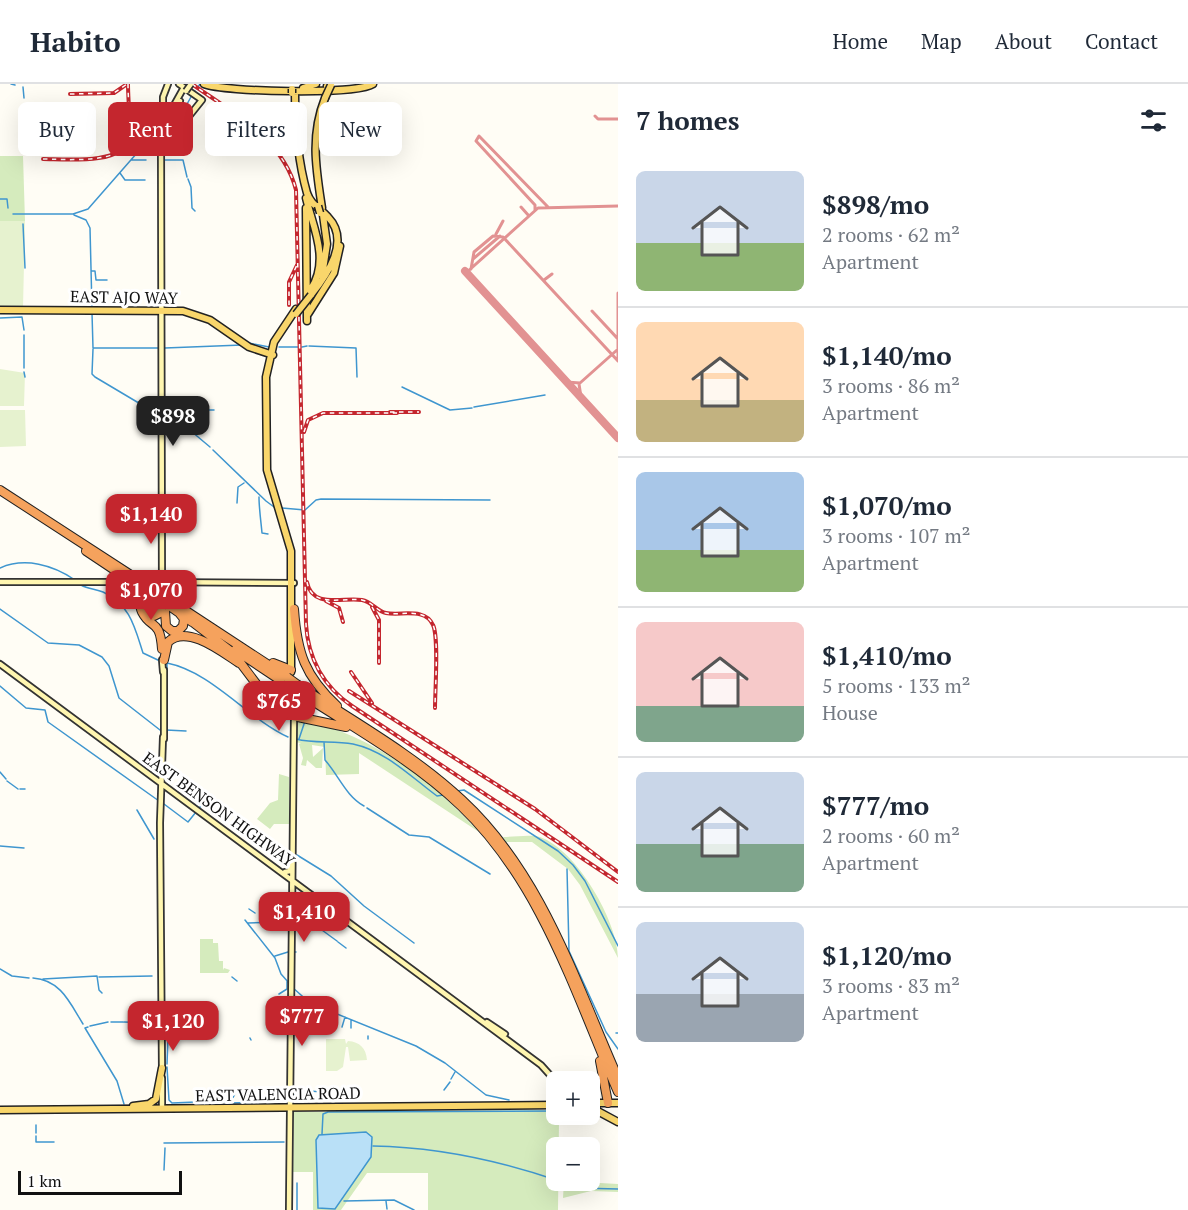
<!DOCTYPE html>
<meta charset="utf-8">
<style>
:root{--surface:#fff;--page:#f2f2f3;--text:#1f2937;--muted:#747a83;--line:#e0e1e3;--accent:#c4262e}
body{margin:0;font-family:"PT Serif",serif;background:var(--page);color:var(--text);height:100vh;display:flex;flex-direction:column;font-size:22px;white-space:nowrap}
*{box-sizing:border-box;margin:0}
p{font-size:20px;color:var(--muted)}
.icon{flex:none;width:33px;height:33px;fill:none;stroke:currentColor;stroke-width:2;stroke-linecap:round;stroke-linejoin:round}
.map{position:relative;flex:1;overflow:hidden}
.sheet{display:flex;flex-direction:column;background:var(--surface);width:570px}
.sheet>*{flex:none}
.top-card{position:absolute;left:18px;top:18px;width:510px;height:54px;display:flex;gap:12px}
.buttons{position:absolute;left:546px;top:987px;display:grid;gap:12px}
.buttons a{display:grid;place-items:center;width:54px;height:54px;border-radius:9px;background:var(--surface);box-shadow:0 6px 24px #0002;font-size:30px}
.scale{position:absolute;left:18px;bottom:15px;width:164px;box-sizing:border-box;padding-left:6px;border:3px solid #111;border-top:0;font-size:16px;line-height:21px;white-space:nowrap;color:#111;-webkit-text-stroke:4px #fff;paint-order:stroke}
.price{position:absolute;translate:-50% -51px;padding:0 14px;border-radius:12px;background:var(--accent);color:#fff;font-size:20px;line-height:39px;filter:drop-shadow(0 2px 3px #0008)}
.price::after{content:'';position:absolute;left:50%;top:36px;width:18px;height:14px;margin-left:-9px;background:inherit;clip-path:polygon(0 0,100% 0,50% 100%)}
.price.current{background:#222;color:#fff}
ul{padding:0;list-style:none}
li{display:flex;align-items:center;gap:18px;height:150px;padding:0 18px}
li+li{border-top:2px solid var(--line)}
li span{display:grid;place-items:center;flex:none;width:168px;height:120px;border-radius:9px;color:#555}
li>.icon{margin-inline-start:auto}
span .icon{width:72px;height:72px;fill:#fffc;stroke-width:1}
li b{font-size:26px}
h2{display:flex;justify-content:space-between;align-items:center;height:72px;padding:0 18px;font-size:26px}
.tag{padding:0 21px;border-radius:9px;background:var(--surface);box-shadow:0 6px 24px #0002;font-size:21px;line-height:54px}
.tag.current{background:var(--accent);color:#fff}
header{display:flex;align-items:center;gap:36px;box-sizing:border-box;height:84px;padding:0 30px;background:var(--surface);border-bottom:2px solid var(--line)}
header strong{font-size:28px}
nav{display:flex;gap:33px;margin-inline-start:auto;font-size:21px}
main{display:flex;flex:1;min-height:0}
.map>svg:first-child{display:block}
.green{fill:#d5ebbd}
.pitch{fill:#e6f2cf}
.water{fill:#b9e0f7;stroke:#3f96cf;stroke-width:1.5}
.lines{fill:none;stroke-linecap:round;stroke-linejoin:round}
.stream{stroke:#3f96cf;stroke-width:1.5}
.taxiway{stroke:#e29292;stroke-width:3}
.runway{stroke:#e29292;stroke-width:8}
.secondary-casing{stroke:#333;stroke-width:8}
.primary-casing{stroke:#222;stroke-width:9}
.highway-casing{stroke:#222;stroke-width:10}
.secondary{stroke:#fff6b0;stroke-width:4.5}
.primary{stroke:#f9d66b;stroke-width:6}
.highway{stroke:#f5a25d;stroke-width:8}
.rail-casing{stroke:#c4262e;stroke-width:4}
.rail{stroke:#fff;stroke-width:1.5;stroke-dasharray:4.5;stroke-linecap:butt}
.secondary-bridge-casing{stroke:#333;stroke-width:8;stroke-linecap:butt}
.primary-bridge-casing{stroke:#222;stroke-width:9;stroke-linecap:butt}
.highway-bridge-casing{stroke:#222;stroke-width:10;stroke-linecap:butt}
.secondary-bridge{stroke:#fff6b0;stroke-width:4.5}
.primary-bridge{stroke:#f9d66b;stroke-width:6}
.highway-bridge{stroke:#f5a25d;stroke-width:8}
.labels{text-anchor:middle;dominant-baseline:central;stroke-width:6;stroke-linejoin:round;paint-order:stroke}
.street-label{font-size:16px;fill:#111;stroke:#fff}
</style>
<header>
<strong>Habito</strong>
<nav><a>Home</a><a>Map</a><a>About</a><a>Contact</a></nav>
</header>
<main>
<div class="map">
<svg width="618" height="1126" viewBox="0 0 618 1126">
<rect width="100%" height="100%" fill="#fffdf5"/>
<path class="green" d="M0,72h23l2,65h-25z
M299,635c72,15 130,59 180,113l-120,-79v21l-33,1 -1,-28 -13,-2 1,12 10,-9 -1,20h-6l-9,-8 -1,6 -5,-1 2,-7 -4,-14 2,-1 -7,-1 2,-21z
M279,690l10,3v47h-15l-4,5 -13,-10 13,-16 8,-3z
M503,753c11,0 27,-3 37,0 37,13 78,85 78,121l-38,-73 -12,-16 -36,-27h-26z
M200,855h13v4h5l1,18h4v9l1,-2 6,2 -2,3h-28z
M556,1026l3,10 -1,90h-130v-37h-61l-26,37h-28v-38h-20l1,-60z
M564,1097l54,3v8l-27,-1 -28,7z"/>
<path class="pitch" d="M0,137h25l-2,87h-23z
M0,285l25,4 -1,33h-24z
M0,326h25l1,36 -26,1z
M326,955h19l1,5 2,-3c12,1 18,7 19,19l-17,1 -2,-14h-2l-3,20 -6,4h-11z"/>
<path class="water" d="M366,1048l6,5 -1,20 -36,52 -17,-1 -2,-68 3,-5z"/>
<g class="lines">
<path class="stream" d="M11,0l4,1
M23,3l1,11
M198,3l2,-3
M194,8l1,-1
M175,44l6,6
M132,76h14
M165,76h18l4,17
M120,89l5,7h20
M188,95l3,8 1,21 3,3
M0,115h7l1,9
M13,130h60l15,-5 63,-72 22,-7 19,-35
M74,131l12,5 4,8 2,81
M23,140l2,44
M92,187h3l1,9h11
M92,229l1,35h65
M0,234l22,-1 2,13
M24,251v33
M249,259l20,4
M309,262l47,2 1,29
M279,263h21
M302,263l5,-1
M165,264l77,-3
M93,265l-1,25 3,3 69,41 21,8 25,21
M24,288l1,5
M402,303l48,23 22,-2
M474,323l71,-12
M192,347l4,-1 10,-11v-9h8
M213,366l53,51 8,6
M259,413c0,11 2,25 3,36l6,1
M237,419l1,-16 6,-4
M282,424l23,2 11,-10 5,-1 169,1
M0,484c25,-11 53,-3 75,12
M81,501c7,4 15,4 22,7 27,12 32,36 40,61l17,8
M0,525l48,34 31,2 23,12 7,9 10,32 41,32
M167,579c45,9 80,55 121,74
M0,602l26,22 19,2 3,12 111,79
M167,605v-26
M307,631l5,-11
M166,646l20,1
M296,655c19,5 38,1 57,5 33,7 58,33 84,52l6,-1
M299,655l6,-18
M324,658l1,18c14,16 21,36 39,46
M0,688l6,7
M7,697l11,8
M20,705h5
M457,707l7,-1 94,61 15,14 12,16 33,65
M164,720l24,18 8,-10
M200,723l7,-4
M367,724l42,27 20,2 61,37
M137,726l17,29
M0,762l24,2
M295,768v-7
M297,771l34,21 33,30 50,37
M567,785l2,82 37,81 12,17
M249,825l6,4
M296,833h8l33,24
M307,835l5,-7
M245,836l30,38 6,16 8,9
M248,839l32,-1 9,-5
M338,858l8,6
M295,868h1
M275,872l13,-4
M0,885l12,7 17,2
M99,893l53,-1
M232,893l5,4
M33,894c28,2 37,25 50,46
M43,895l54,-3 2,14 3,3
M292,903l18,16 106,43 29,17 41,32 23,5
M279,910l8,-5v-8
M301,922l1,-8
M166,929v4
M351,936v8
M111,938h12
M124,938l27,1 9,10
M90,942l18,-4
M88,943l-3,1 32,53 7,23
M342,943l3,-10
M616,949h2
M164,950l4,3 -1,27
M165,951l1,-14
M368,952v3
M250,954l1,2
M167,983l2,33 3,3 24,-1
M451,995l4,-7
M444,1006l6,-8
M324,1009h1
M292,1014l6,-8 24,2
M590,1016h5
M231,1017l4,-7
M198,1018h27
M228,1019l49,-1 8,-4
M36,1049v-8
M322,1050l1,-20 5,-2 228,-1
M36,1052v6h18
M164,1059l120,-1
M373,1062c62,1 124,14 183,34
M164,1086l1,-22
M557,1097l20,7 41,1
M297,1099v27
M344,1117l50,-1 20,10
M386,1117l1,8"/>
<path class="taxiway" d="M595,32l3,3h20
M521,123l8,9
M535,126v-5l-59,-64 3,-5 69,71
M496,150l7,-13
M473,175l27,-23
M471,185l3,-17 19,-16 10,1 115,124
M466,189l72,-65 80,-2
M544,196l8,-6
M592,227l25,27
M618,275v-66
M566,298l14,1 37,-33
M579,300l2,13"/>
<path class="runway" d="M465,187l153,167"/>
<defs>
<path id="secondary" d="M168,0l-5,13v13l23,10 16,-20 -23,-16
M167,44l13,-27
M0,498h129
M144,498l150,1
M162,511l-1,-452 8,-29 14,-25
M162,576l1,12
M0,580l541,401 9,10 6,15
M164,586v69
M285,788l5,-1v-11
M487,938l18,12
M162,985l-2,-246 3,-86
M162,1022v-28
M289,1126l5,-494"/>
<path id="primary" d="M204,0c20,8 153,11 169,0
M327,2l1,-2
M303,4l13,-4
M295,9c0,33 3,68 12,100 4,12 13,15 21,24 23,24 -1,58 -17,78
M306,114c7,29 24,62 5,91
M306,124l1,113
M322,124c-6,-39 -12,-72 3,-110
M322,192l5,-32 -4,-29
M0,226l183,1 27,9 39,27 24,8
M308,230l26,-41 6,-27
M291,588v-121l-24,-81 -1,-93 8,-35 22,-33
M290,631l1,-30
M590,1019h28
M133,1022l16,-2 7,-5 6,-31
M590,1023l28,15
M0,1026l556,-5"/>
<path id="highway" d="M0,406l134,87
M86,467l39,26
M135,501c9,8 2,17 7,27 9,18 18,6 20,37
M168,515l119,78
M159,516l-12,-3 -5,6 1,5 11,8 6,-3 2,-7
M168,521l24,17
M294,525c3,44 11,67 43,97
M165,527l1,15 6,5h6l5,-5 1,-7 -4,-5
M190,536l43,33 31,41 12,11 17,11 53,11
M235,566l51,34
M164,576l4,-18c19,-18 54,10 71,21
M273,579l18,7
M298,601c55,36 116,70 164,115 80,74 113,181 156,278
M297,607c55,36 116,69 164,115 80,76 114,187 157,286
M600,977l8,42"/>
</defs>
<use href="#secondary" class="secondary-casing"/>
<use href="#primary" class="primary-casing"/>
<use href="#highway" class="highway-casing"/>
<use href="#secondary" class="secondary"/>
<use href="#primary" class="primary"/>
<use href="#highway" class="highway"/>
<defs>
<path id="rail" d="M192,0c41,29 91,55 104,106l10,434c2,34 17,62 46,82l266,176
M70,10l44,-1 13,-9
M43,75c20,0 80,6 85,-19 3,-18 0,-38 0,-56
M289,221v-23l8,-17
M390,328h29
M304,348l4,-12 15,-7h74
M307,498c5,27 36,15 55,18 10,2 15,11 24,13 15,3 39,-6 47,12 6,12 2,66 2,83
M326,517l13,7 4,14
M372,523l7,13v43
M351,588l21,31
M349,607l186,118 83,63"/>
</defs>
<use href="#rail" class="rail-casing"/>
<use href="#rail" class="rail"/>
<defs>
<path id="secondary-bridge" d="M186,7l5,-7"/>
<path id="primary-bridge" d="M292,5v4
M325,14l6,-13
M318,122l2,7
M296,230l15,-19"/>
<path id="highway-bridge" d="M125,493l11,8
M134,493l13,8
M159,509l9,6
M159,515l9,6
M287,593l11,8
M286,600l11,7"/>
</defs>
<use href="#secondary-bridge" class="secondary-bridge-casing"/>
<use href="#primary-bridge" class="primary-bridge-casing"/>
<use href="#highway-bridge" class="highway-bridge-casing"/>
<use href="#secondary-bridge" class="secondary-bridge"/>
<use href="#primary-bridge" class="primary-bridge"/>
<use href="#highway-bridge" class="highway-bridge"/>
</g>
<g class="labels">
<g class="street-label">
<text transform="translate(124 213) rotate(1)">EAST AJO WAY</text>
<text transform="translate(219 725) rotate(36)">EAST BENSON HIGHWAY</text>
<text transform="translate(278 1010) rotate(-1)">EAST VALENCIA ROAD</text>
</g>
</g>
</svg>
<div class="buttons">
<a>+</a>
<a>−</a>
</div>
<div class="scale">1 km</div>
<b class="price current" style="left:173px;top:363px">$898</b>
<b class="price" style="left:151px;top:461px">$1,140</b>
<b class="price" style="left:151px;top:537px">$1,070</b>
<b class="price" style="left:279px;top:648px">$765</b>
<b class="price" style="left:304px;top:859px">$1,410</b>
<b class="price" style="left:302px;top:963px">$777</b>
<b class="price" style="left:173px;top:968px">$1,120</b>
<div class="top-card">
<a class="tag">Buy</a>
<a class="tag current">Rent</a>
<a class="tag">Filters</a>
<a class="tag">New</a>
</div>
</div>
<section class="sheet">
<h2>7 homes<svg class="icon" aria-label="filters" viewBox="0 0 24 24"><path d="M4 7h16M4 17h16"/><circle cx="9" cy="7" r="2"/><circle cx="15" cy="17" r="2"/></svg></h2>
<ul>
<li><span style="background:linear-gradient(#c9d6e8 60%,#8fb573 0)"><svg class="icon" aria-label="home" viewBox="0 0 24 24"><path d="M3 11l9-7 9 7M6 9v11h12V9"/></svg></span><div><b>$898/mo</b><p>2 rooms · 62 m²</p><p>Apartment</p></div></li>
<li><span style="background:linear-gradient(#ffd9b3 65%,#c2b280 0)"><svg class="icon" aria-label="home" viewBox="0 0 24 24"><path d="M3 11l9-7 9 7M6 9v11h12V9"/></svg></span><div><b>$1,140/mo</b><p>3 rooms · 86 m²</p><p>Apartment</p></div></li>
<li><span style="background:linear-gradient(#a9c7e8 65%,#8fb573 0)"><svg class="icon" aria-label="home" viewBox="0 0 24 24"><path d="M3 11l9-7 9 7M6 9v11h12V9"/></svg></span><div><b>$1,070/mo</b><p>3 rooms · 107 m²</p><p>Apartment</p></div></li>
<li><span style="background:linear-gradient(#f6c9c9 70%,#7fa58c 0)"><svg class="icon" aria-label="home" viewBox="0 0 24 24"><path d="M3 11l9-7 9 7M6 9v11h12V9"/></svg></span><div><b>$1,410/mo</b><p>5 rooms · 133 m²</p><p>House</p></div></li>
<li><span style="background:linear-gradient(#c9d6e8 60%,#7fa58c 0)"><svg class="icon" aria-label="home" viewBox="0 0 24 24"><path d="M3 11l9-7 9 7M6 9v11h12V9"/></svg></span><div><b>$777/mo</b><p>2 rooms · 60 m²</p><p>Apartment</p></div></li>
<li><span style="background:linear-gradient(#c9d6e8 60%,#9aa5b1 0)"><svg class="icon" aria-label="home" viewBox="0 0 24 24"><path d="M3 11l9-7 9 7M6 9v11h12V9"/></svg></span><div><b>$1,120/mo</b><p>3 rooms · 83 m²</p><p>Apartment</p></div></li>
</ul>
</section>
</main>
